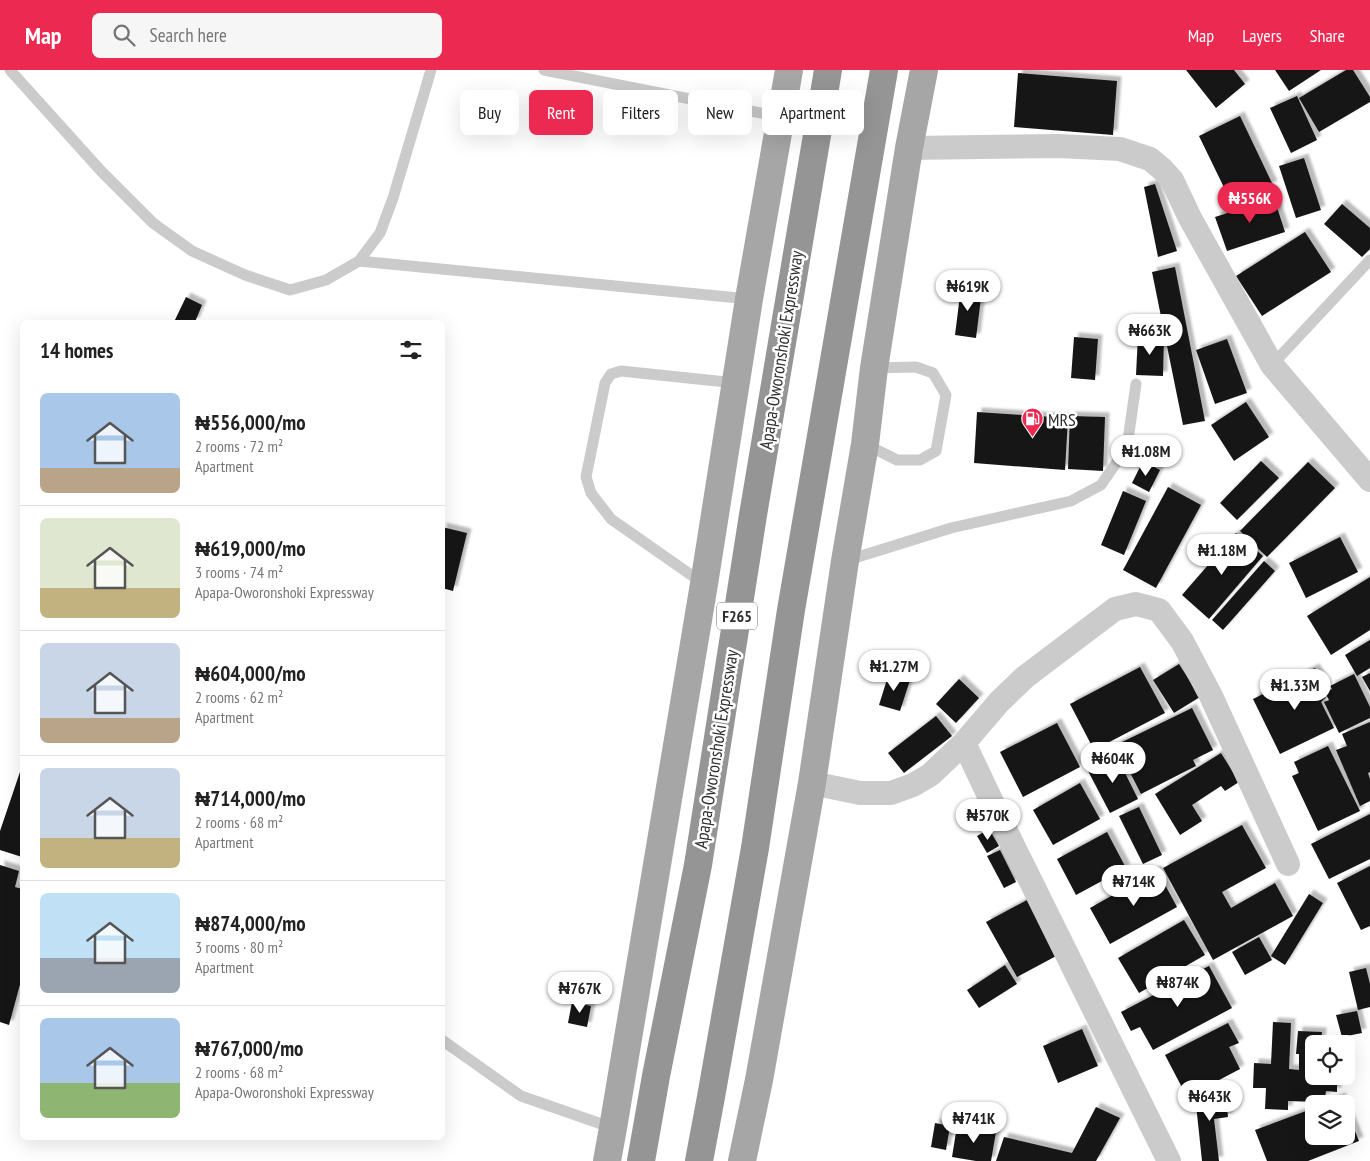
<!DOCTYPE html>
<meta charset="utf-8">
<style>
:root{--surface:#fff;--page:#f6f6f6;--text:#222;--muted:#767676;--line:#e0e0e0;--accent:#ec2951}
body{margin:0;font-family:"PT Sans Narrow",sans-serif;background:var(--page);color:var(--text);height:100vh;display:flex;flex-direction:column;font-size:19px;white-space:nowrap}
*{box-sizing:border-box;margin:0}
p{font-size:16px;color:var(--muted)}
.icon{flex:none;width:28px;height:28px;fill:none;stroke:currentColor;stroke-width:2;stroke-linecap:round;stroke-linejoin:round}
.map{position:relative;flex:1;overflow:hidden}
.sheet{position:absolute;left:20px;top:250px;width:425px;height:820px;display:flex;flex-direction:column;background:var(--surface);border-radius:8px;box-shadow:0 5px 20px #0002}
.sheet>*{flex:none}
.banner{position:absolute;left:460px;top:20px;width:475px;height:45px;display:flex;gap:10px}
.tools{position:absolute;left:1305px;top:965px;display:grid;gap:10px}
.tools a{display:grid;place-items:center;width:50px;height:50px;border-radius:8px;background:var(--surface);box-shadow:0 5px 20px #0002;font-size:25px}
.price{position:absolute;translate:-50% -42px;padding:0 11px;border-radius:18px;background:#fff;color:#222;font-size:16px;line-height:32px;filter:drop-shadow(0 1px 2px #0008)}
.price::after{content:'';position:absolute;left:50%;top:30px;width:15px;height:11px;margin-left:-8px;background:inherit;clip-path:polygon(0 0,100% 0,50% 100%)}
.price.selected{background:var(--accent);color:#fff}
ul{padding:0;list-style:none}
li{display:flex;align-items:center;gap:15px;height:125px;padding:0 20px}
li+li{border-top:1px solid var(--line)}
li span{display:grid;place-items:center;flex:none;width:140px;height:100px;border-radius:8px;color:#555}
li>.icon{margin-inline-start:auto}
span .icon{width:60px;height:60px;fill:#fffc;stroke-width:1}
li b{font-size:21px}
h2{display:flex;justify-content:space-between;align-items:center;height:60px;padding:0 20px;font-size:21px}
.tag{padding:0 18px;border-radius:8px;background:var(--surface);box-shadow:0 5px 20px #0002;font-size:18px;line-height:45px}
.tag.selected{background:var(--accent);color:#fff}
header{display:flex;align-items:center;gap:30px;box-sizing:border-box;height:70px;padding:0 25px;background:var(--accent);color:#fff}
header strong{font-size:24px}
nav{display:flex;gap:28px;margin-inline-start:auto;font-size:18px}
.search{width:350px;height:45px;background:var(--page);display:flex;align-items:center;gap:12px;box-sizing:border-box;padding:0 18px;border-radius:8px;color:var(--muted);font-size:19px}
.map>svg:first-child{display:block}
.building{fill:#151515;filter:url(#shadow)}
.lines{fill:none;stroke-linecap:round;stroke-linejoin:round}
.service{stroke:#cbcbcb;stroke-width:11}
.minor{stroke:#cbcbcb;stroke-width:24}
.primary{stroke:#a6a6a6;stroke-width:28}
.motorway{stroke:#959595;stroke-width:28}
.labels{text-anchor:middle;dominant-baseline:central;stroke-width:5;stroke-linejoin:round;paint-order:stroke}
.shield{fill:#fff;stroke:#6d6d6d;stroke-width:1}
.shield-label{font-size:16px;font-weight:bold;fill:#2e2e2e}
.street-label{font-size:18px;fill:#2e2e2e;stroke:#fff}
.poi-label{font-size:18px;fill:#2e2e2e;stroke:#fff;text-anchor:start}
</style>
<header>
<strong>Map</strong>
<div class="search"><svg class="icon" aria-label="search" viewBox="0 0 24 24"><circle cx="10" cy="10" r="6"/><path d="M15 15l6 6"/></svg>Search here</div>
<nav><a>Map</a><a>Layers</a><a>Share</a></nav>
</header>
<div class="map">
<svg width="1370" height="1091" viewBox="0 0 1370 1091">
<defs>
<filter id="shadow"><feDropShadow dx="4.5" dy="-4.5" stdDeviation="1" flood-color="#0004"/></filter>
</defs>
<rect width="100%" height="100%" fill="#fff"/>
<path class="building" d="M1186,0h48l11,14 -29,24z
M1275,0h46l-32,21z
M1346,0h7l17,27v5l-51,30 -20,-34z
M1018,3l99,8 -4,54 -99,-8z
M1297,26l20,44 -26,13 -21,-45z
M1240,46l33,69 -41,19 -33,-68z
M1304,88l17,52 -25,8 -17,-52z
M1155,114l22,67 -19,6 -14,-70z
M1274,128l11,34 -58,19 -12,-34z
M1342,134l28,24v21l-8,8 -38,-33z
M1305,162l26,40 -69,44 -26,-40z
M1175,197l30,154 -22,4 -31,-153z
M961,217l21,3 -6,48 -21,-3z
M186,227l16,8 -7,17h-21z
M1138,265l26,1 -1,40 -27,-1z
M1074,267l24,2 -3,41 -24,-2z
M1227,269l20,54 -32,11 -19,-54z
M1246,332l23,35 -35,24 -23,-36z
M977,342l91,6 -3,52 -91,-7z
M1070,346l35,1 -2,54 -35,-2z
M1143,391l17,9 -11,22 -17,-9z
M1261,391l18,17 -42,42 -17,-17z
M1308,392l27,26 -68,69 -27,-26z
M1168,417l33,18 -45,83 -33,-18z
M1123,421l23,10 -22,54 -23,-10z
M442,457l25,6 -14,58 -11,-3z
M1236,463l27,23 -54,63 -27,-24z
M1340,467l18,35 -52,26 -17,-35z
M1264,491l11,10 -52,59 -11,-10z
M1370,507v53l-39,25 -24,-39z
M1370,570v28l-13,8 -12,-21z
M1179,594l21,33 -26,16 -21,-33z
M1140,597l25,46 -71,37 -24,-46z
M1315,598l12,20 -5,4 4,5 -5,5 13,26 -54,26 -27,-55z
M889,603l21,7 -10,31 -21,-6z
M1370,603v18l-8,-14z
M1354,604l16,33v11l-31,15 -15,-31 5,-2 -4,-7 7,-4 -2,-3z
M959,609l20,19 -23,25 -20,-19z
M1192,638l21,42 -20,10 3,6 -55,28 -25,-49z
M936,646l16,20 -48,37 -16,-20z
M1370,652v50l-2,1 2,6v22l-10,5 -24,-56 11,-4 -5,-12z
M1057,653l23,44 -57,30 -23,-45z
M1328,676l32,65 -42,20 -26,-55 7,-3 -5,-11z
M1221,683l18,29 -14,9 -4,-5 -29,19 10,16 -22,14 -25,-41z
M1116,685l22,44 -28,14 -23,-44z
M22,696v91l-22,-7v-19z
M1080,713l20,36 -47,26 -20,-35z
M1139,737l23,48 -19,9 -24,-48z
M1370,744v45l-41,20 -18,-35z
M1242,755l24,43 -44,24 9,16 44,-25 18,33 -80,44 -50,-92z
M989,759l10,17 -12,7 -10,-17z
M1107,762l19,36 -50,27 -19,-36z
M1000,780l16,32 -12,6 -17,-32z
M0,795l19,6 -4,16 7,2v88l-13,48 -9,-3z
M1370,796v60l-9,4 -24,-47z
M1157,800l20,37 -67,37 -20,-36z
M1309,824l14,9 -38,62 -14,-9z
M1027,830l31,55 -41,22 -31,-55z
M1184,850l21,35 -66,38 -21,-35z
M1259,867l13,23 -27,15 -13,-23z
M1005,895l12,19 -38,24 -12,-18z
M1209,896l23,42 -79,42 -13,-23 -9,4 -10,-19z
M1366,898l4,16v23l-12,3 -9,-38z
M572,932l19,4 -4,21 -19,-4z
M1357,941l5,22 -20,4 -6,-22z
M1273,952l18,1 -2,46 10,1v-16h-3l2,-23 24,1 -1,12h-7v32h23v16l-11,-1 -1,7h-9v4l-28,-1v9l-23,-1 1,-21h-13l1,-25 17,1z
M1228,953l11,20 -10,4 11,22 -53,28 -22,-42z
M1082,959l16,37 -40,17 -15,-37z
M1225,1021l3,26 -14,2 5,42h-17l-7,-66z
M1341,1027l3,7h-20z
M1096,1037l24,11 -24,43h-100l8,-24 68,16z
M1314,1038v28h32v-27l13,32 -51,20h-41l-12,-31z
M935,1053l15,3 -4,24 -15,-3z
M957,1056l39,6 -5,29h-15l-24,-4z"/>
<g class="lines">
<path class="service" d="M10,0l91,101 52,52 39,28 53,24 45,15 36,-10 33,-19 21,-28 13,-35 38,-128
M544,0l237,47
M359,191l390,38
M1272,295l98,-105
M865,374l32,16h23l16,-9 10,-56 -13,-22 -17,-6 -42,1
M845,491l106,-33 120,-27 30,-16 26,-38 9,-63
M704,514l-93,-65 -20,-26 -5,-16 19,-94 6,-9 10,-3 115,12
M442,970l79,56 92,32"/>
<path class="minor" d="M909,78l150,-2 61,3 30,10 12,10 10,11 18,38 82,147 98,115
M964,673l36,76 169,342
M812,713l48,10h31l22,-8 17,-10 34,-32 35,-41 26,-25 90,-68 21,-5 23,6 23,31 29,55 77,168"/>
<path class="primary" d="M607,1091l6,-33 91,-544 45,-285 40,-229
M742,1091l17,-81 53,-297 33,-222 20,-117 9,-76 35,-220 15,-78"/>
<path class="motorway" d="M641,1091l15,-85 42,-211 55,-350 75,-445
M699,1091l12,-64 44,-249 36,-238 93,-540"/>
</g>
<defs>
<symbol id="fuel-pin" viewBox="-11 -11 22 30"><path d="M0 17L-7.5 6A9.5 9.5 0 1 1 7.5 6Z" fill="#ec2951" stroke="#fff"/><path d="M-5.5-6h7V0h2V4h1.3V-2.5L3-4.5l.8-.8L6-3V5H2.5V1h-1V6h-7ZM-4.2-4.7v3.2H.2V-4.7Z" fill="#fff"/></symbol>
</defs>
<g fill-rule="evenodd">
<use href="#fuel-pin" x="1020" y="336" width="25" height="34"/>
</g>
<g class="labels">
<rect class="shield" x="717" y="532.5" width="40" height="27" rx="4"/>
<g class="shield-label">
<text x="737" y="546">F265</text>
</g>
<g class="street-label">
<text transform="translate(781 280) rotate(-81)">Apapa-Oworonshoki Expressway</text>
<text transform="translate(716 679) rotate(-81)">Apapa-Oworonshoki Expressway</text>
</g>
<g class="poi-label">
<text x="1048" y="349">MRS</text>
</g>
</g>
</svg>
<div class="tools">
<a><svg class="icon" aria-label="locate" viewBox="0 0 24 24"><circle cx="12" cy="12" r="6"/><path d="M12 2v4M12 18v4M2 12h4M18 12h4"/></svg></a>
<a><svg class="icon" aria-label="layers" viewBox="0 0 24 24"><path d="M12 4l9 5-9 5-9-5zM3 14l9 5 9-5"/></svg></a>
</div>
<b class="price selected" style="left:1250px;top:154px">₦556K</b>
<b class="price" style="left:968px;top:242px">₦619K</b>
<b class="price" style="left:1150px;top:286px">₦663K</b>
<b class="price" style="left:1146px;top:407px">₦1.08M</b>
<b class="price" style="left:1222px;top:506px">₦1.18M</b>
<b class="price" style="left:894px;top:622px">₦1.27M</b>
<b class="price" style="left:1295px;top:641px">₦1.33M</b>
<b class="price" style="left:1113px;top:714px">₦604K</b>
<b class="price" style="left:988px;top:771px">₦570K</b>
<b class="price" style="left:1134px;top:837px">₦714K</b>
<b class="price" style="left:1178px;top:938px">₦874K</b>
<b class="price" style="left:580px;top:944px">₦767K</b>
<b class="price" style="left:1210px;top:1052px">₦643K</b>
<b class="price" style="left:974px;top:1074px">₦741K</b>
<div class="banner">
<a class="tag">Buy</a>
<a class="tag selected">Rent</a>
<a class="tag">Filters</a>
<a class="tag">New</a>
<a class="tag">Apartment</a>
</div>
<section class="sheet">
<h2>14 homes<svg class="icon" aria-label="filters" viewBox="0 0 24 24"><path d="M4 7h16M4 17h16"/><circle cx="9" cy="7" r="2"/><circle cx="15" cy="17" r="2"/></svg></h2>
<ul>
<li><span style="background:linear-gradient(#a9c7e8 75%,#b9a48a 0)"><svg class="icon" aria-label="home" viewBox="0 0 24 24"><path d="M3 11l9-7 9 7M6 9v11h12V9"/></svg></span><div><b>₦556,000/mo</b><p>2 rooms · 72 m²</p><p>Apartment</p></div></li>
<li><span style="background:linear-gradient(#dfe7d0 70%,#c2b280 0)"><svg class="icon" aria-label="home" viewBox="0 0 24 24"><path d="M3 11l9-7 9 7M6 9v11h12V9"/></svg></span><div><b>₦619,000/mo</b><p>3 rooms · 74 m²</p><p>Apapa-Oworonshoki Expressway</p></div></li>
<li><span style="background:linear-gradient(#c9d6e8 75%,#b9a48a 0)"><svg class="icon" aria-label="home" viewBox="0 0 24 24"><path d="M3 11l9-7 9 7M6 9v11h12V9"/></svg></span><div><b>₦604,000/mo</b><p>2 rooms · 62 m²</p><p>Apartment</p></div></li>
<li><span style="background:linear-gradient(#c9d6e8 70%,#c2b280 0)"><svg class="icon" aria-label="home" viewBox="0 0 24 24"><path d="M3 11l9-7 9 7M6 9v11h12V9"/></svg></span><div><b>₦714,000/mo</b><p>2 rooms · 68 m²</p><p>Apartment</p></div></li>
<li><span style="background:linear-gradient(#bfe0f5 65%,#9aa5b1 0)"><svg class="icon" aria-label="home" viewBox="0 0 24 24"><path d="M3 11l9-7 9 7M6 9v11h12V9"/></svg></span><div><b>₦874,000/mo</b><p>3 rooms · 80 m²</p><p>Apartment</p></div></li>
<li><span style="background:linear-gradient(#a9c7e8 65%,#8fb573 0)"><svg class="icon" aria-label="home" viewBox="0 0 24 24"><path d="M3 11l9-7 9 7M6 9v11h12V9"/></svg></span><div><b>₦767,000/mo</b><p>2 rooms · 68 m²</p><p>Apapa-Oworonshoki Expressway</p></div></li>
</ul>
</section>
</div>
